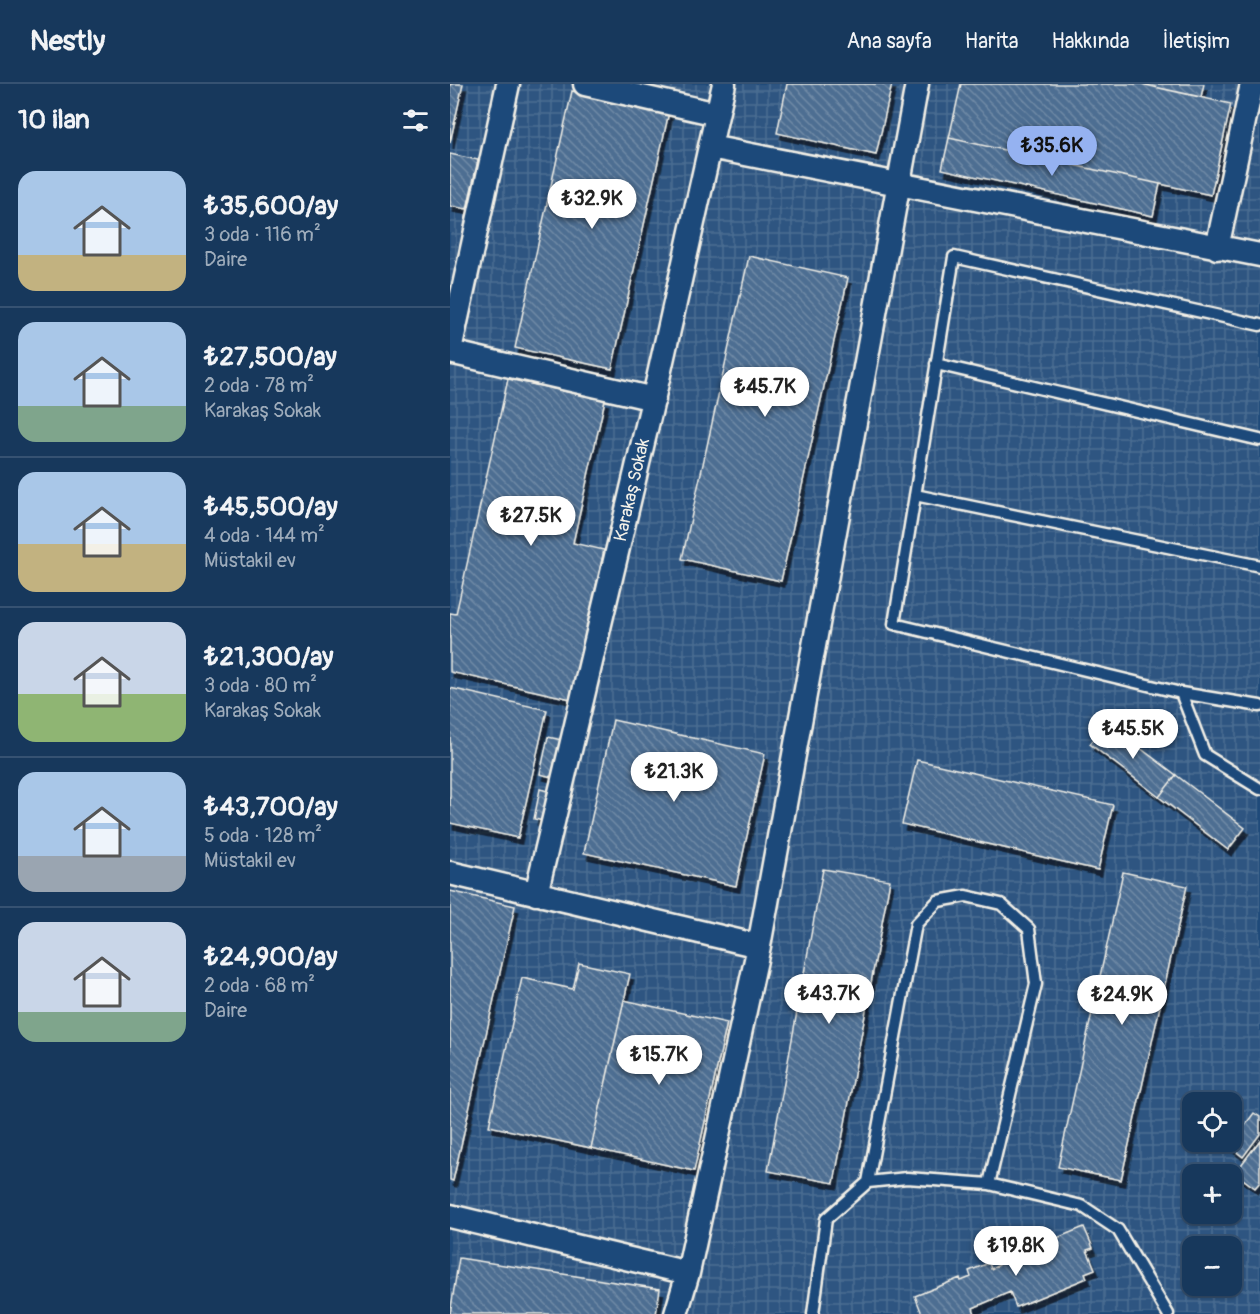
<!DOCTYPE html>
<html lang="tr">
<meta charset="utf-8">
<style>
:root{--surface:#17385c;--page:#203f62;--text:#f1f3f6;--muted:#9eacbb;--line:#365272;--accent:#95b2f1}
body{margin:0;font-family:Pangolin,sans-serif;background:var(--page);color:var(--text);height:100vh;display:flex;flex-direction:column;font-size:22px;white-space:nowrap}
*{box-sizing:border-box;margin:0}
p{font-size:20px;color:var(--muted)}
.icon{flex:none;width:33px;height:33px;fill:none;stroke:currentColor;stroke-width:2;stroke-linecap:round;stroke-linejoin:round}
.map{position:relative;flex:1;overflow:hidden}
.details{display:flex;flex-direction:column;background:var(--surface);width:450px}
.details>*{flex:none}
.controls{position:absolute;left:732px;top:1008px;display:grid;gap:12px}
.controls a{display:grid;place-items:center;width:60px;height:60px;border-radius:12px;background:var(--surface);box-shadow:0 2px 4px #0004,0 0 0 2px var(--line);font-size:30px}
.price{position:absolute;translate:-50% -51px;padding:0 14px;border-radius:21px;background:#fff;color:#222;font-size:20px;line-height:39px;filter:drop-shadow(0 2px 3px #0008)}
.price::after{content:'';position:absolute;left:50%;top:36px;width:18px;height:14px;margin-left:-9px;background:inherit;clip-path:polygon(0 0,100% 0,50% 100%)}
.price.active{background:var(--accent);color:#111}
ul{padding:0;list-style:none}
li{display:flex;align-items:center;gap:18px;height:150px;padding:0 18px}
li+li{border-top:2px solid var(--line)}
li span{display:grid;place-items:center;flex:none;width:168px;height:120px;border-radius:18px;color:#555}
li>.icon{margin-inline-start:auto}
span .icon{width:72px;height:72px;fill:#fffc;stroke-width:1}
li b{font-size:26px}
h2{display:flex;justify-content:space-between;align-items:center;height:72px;padding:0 18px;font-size:26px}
header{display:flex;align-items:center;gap:36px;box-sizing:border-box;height:84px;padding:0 30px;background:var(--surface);border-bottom:2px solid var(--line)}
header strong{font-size:28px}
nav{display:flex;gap:33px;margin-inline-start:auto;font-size:21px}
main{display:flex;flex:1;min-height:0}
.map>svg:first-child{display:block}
.industrial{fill:url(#industrial-grid);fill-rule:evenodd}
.building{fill:url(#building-back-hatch);stroke:#f4f1e8;stroke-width:1.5;filter:url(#shadow)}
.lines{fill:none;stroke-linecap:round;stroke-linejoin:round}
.lane-casing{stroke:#f4f1e8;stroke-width:15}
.street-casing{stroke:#f4f1e8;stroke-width:27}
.lane{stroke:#1f4a7a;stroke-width:10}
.street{stroke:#1f4a7a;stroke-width:22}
.labels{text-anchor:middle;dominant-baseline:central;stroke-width:5;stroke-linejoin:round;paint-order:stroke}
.street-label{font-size:18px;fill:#f4f1e8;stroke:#1f4a7a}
</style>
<header>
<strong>Nestly</strong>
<nav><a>Ana sayfa</a><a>Harita</a><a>Hakkında</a><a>İletişim</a></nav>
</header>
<main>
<section class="details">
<h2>10 ilan<svg class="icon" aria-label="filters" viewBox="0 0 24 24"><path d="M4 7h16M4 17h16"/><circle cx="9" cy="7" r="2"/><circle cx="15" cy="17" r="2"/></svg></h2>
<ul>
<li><span style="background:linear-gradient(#a9c7e8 70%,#c2b280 0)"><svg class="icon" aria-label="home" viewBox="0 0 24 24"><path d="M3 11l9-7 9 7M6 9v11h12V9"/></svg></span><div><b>₺35,600/ay</b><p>3 oda · 116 m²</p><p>Daire</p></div></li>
<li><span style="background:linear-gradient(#a9c7e8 70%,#7fa58c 0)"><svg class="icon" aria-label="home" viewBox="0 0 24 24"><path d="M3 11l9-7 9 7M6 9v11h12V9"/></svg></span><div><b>₺27,500/ay</b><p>2 oda · 78 m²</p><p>Karakaş Sokak</p></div></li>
<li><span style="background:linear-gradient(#a9c7e8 60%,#c2b280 0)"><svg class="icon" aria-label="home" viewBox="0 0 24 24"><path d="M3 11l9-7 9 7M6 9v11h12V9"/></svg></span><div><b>₺45,500/ay</b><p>4 oda · 144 m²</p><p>Müstakil ev</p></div></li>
<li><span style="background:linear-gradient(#c9d6e8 60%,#8fb573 0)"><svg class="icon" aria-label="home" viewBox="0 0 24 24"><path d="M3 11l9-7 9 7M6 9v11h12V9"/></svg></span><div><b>₺21,300/ay</b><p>3 oda · 80 m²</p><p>Karakaş Sokak</p></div></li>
<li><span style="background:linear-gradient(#a9c7e8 70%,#9aa5b1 0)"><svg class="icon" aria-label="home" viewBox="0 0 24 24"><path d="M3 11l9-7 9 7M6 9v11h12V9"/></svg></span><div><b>₺43,700/ay</b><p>5 oda · 128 m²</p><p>Müstakil ev</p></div></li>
<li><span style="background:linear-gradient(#c9d6e8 75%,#7fa58c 0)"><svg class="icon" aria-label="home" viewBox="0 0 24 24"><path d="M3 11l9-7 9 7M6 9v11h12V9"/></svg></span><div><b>₺24,900/ay</b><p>2 oda · 68 m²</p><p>Daire</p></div></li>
</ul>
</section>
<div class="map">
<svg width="810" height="1230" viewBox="0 0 810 1230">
<defs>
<pattern id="industrial-grid" width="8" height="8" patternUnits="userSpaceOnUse" patternTransform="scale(1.5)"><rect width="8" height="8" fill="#2d5581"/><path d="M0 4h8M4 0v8" fill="none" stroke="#4c6e93"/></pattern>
<pattern id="building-back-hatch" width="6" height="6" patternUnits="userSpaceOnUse" patternTransform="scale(1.5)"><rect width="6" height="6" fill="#4d6e92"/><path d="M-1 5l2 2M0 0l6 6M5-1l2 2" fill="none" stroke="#708aa6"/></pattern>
<filter id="shadow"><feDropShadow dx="3.5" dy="6" stdDeviation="0" flood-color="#0009"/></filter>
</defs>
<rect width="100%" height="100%" fill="#1f4a7a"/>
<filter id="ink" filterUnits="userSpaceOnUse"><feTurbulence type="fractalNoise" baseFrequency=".0167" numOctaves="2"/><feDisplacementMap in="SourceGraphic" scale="12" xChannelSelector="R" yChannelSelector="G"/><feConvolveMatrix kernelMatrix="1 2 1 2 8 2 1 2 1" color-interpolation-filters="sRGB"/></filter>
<g filter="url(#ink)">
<path class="industrial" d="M0,0h810v1230h-810zM742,1018h40v40h-40zM742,1090h40v40h-40zM742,1162h40v40h-40z"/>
<path class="building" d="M0,0h13l-13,59z
M337,0h105l-16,71 -99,-22z
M511,0h180l90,20 -20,91 -262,-57z
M691,0h63l-3,13z
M122,7l97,21 -57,257 -97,-21z
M499,54l211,46 -7,32 -211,-47z
M0,70l28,6 -11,49 -17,-3z
M299,172l99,22 -67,303 -99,-22z
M58,295l97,21 -32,143 31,7 -33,149 -121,-27v-59l6,1z
M0,604l97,22 -29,128 -68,-15z
M163,636l152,34 -29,132 -152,-33z
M657,639l69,52 -17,22 -69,-53z
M98,653l23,5 -8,38 -23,-6z
M467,676l196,45 -15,65 -196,-46z
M726,691l69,53 -17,22 -69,-53z
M90,705l20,5 -7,29 -19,-4z
M373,785l67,11 -56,303 -66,-12z
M673,788l64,14 -66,294 -63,-13z
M0,807l65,15 -62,275 -3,-1z
M129,879l51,11 -39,174 -102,-22 33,-148 51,11z
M174,916l103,23 -33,148 -103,-23z
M804,1029l6,4v17l-17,23 -14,-11z
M810,1056v42l-5,6 -20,-15z
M634,1143l9,21 -6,2 8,19 -10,4 2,5 -71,29 -6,-15 -37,16 2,6h-53l-7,-18 45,-18 1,3 10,-4 -2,-6 20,-8 2,6 8,-4 -1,-3z
M9,1174l201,31 -4,25h-206z"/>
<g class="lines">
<defs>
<path id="lane" d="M810,241l-306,-68 -60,367 287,69 24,62 55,34
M486,280l324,76
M465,411l345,71
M731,609l79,13
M418,1098l48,-258 22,-23 28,-5 35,8 28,25 7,55 -47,200
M363,1230l13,-95 42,-37 39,-4 82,6 93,22 36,24 50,84"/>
<path id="street" d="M135,0l132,30
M260,63l550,108
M767,164l35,-164
M0,266l58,-266
M0,268l204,47
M0,789l309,73
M86,810l122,-515 66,-295
M0,1132l238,57
M226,1230l12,-41 71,-327 158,-862"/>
</defs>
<use href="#lane" class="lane-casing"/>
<use href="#street" class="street-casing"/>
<use href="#lane" class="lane"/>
<use href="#street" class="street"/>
</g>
</g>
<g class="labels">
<g class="street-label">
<text transform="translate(182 406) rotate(-77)">Karakaş Sokak</text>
</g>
</g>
</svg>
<div class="controls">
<a><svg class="icon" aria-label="locate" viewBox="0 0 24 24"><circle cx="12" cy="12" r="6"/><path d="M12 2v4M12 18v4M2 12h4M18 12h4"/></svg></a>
<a>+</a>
<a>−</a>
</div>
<b class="price active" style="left:602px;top:93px">₺35.6K</b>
<b class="price" style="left:142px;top:146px">₺32.9K</b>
<b class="price" style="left:315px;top:334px">₺45.7K</b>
<b class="price" style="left:81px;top:463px">₺27.5K</b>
<b class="price" style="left:683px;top:676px">₺45.5K</b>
<b class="price" style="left:224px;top:719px">₺21.3K</b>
<b class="price" style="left:379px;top:941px">₺43.7K</b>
<b class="price" style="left:672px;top:942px">₺24.9K</b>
<b class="price" style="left:209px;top:1002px">₺15.7K</b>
<b class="price" style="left:566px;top:1193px">₺19.8K</b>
</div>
</main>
